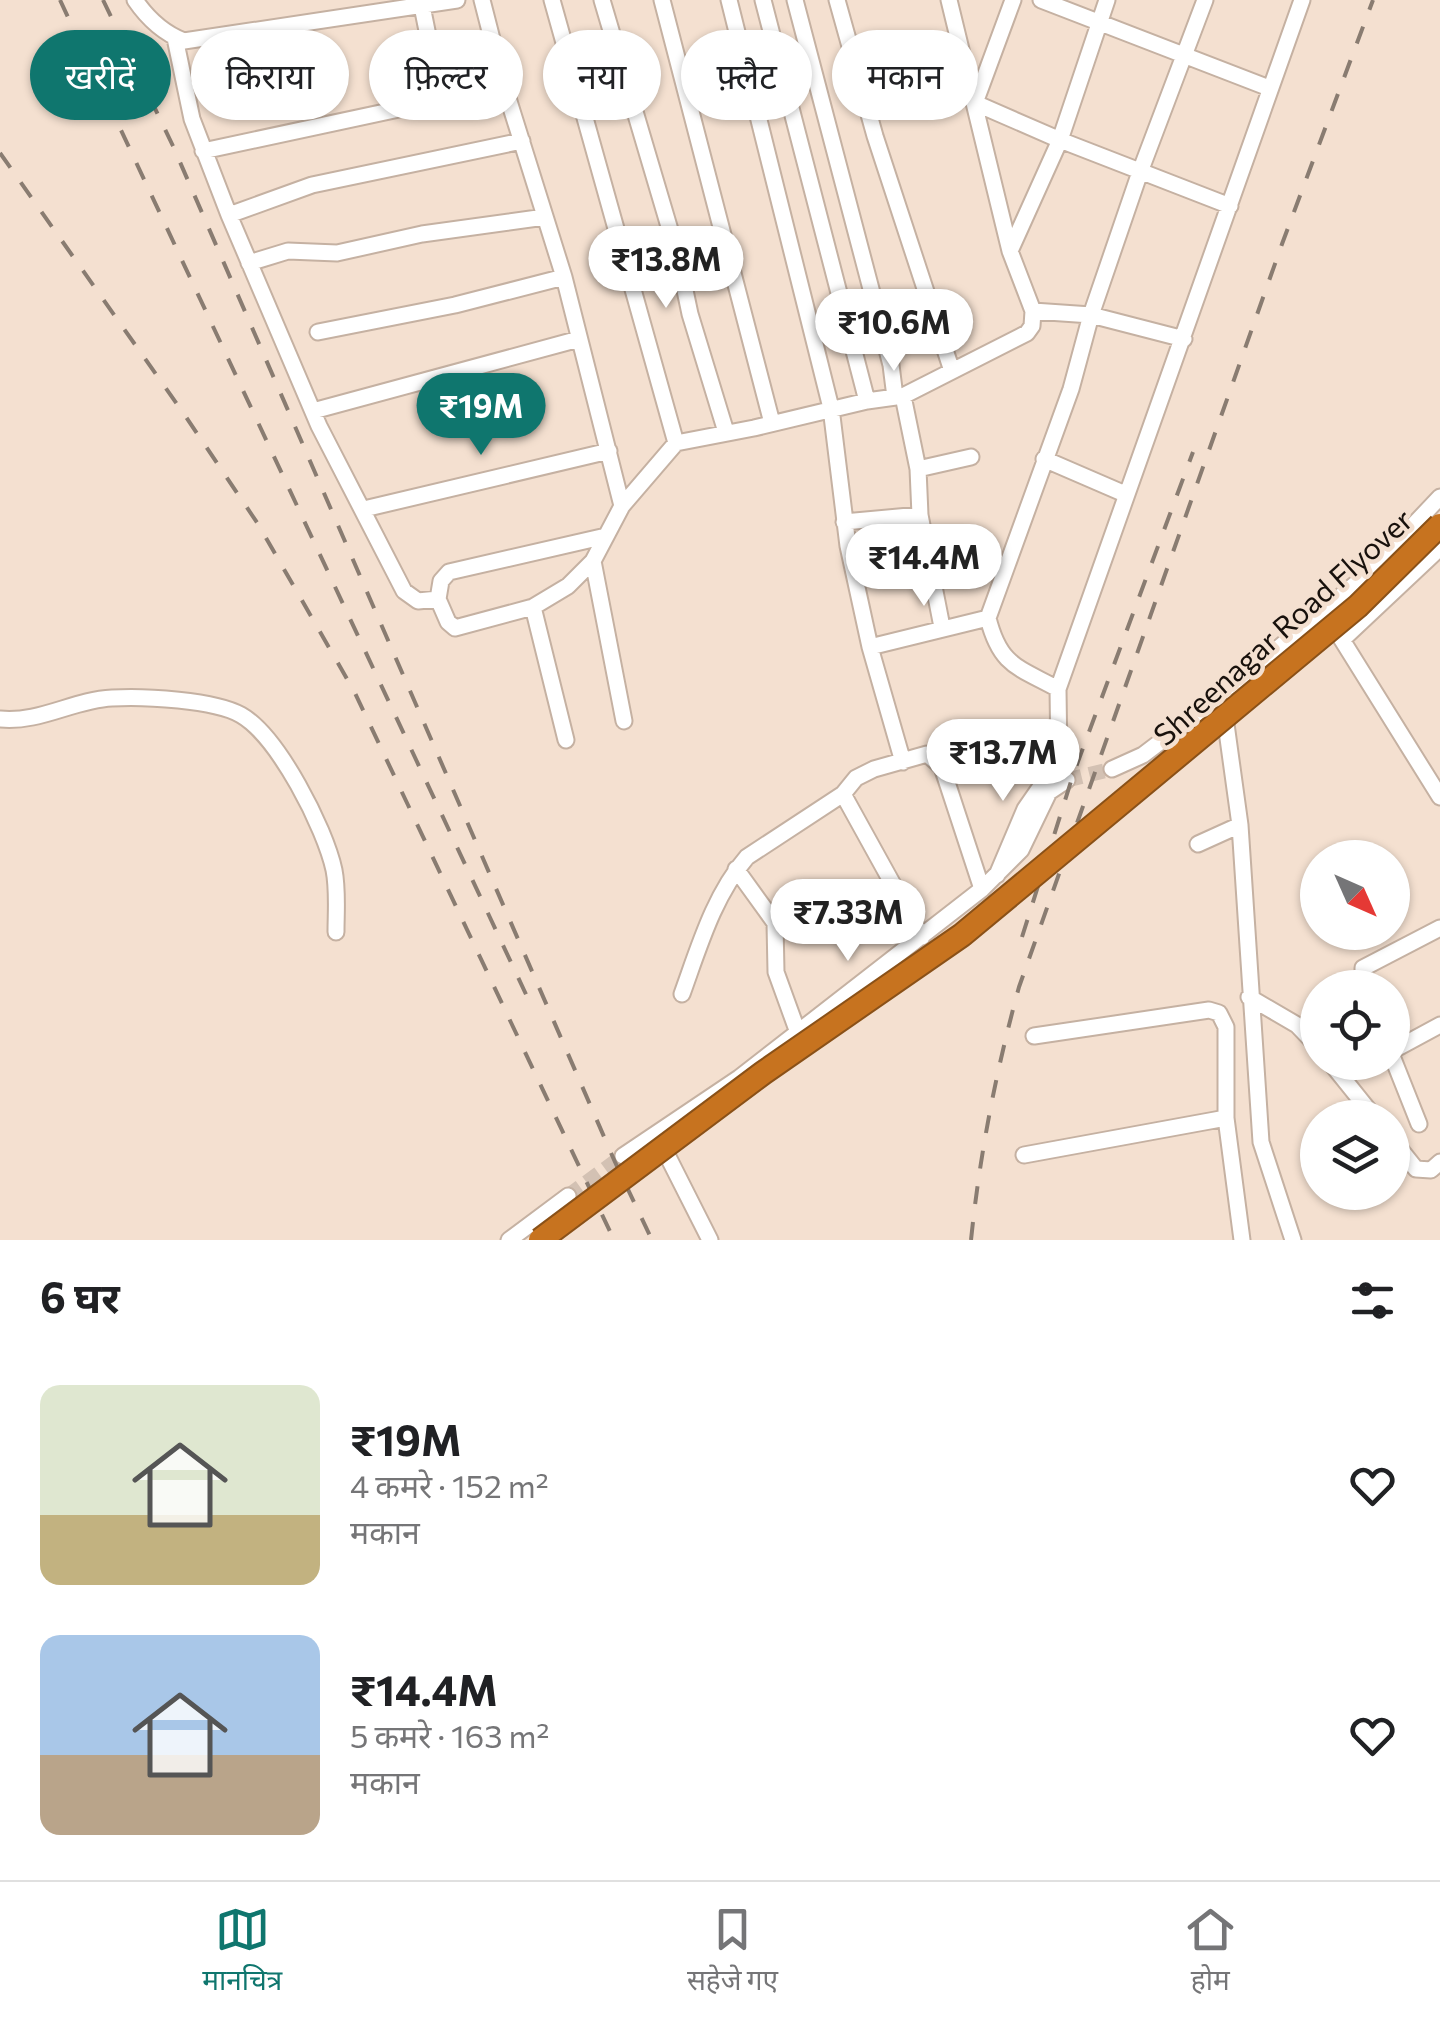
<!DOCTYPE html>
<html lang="hi">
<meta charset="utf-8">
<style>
:root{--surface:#fff;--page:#f2f2f2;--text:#202124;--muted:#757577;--line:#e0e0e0;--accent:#0f766e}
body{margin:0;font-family:Commissioner,"Noto Sans Devanagari",sans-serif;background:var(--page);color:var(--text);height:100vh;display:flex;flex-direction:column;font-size:38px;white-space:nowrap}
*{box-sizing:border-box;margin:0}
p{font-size:32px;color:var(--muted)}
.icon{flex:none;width:55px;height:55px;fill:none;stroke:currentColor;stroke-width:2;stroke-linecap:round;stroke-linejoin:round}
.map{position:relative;height:1240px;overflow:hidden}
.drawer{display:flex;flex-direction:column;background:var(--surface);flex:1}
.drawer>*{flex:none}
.hud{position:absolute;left:30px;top:30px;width:1380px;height:90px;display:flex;gap:20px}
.needle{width:65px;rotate:135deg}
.controls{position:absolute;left:1300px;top:840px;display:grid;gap:20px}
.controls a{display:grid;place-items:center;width:110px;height:110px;border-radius:50%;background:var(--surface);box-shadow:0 2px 8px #0004;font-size:50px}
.price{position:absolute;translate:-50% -85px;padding:0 22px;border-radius:35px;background:#fff;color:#222;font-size:32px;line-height:65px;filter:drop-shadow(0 2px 5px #0008)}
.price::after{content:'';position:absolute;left:50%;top:60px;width:30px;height:22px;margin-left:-15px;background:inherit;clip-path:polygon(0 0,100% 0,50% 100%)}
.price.current{background:var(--accent);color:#fff}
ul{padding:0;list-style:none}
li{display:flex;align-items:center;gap:30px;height:250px;padding:0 40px}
li span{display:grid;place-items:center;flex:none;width:280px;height:200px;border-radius:20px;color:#555}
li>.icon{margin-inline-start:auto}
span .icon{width:120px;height:120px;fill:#fffc;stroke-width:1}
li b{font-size:42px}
h2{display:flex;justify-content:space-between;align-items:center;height:120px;padding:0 40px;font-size:42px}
.pill{padding:0 35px;border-radius:45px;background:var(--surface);box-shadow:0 2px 8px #0004;font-size:35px;line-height:90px}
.pill.current{background:var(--accent);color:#fff}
.menu{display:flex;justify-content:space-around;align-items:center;height:140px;border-top:2px solid var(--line);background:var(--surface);font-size:28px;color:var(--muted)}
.menu a{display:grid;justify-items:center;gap:5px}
.menu .current{color:var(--accent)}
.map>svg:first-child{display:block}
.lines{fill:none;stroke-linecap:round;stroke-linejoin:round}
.minor-tunnel{stroke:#d3c1b3;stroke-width:15;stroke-dasharray:15 8;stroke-linecap:butt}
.minor-casing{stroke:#c5b1a2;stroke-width:19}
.minor{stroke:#fff;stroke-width:15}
.rail{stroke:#897c71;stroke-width:4;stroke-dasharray:18 18;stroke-linecap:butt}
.highway-bridge-casing{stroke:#8a5118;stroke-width:26;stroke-linecap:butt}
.highway-bridge{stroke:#c7731f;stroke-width:22}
.labels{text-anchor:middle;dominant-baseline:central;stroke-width:9;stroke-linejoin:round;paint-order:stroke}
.street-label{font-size:30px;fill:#18110c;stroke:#f4e0d0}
</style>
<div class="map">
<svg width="1440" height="1240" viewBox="0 0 1440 1240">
<rect width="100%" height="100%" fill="#f4e0d0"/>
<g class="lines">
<path class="minor-tunnel" d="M1067,780l45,-11
M568,1196l55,-40"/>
<defs>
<path id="minor" d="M135,0c13,19 28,33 49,41l273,-41
M482,0l21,82 61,195 58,229
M552,0l124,443
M602,0l76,257
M662,0l110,423
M729,0l102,408 17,138 22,101 33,115
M763,0l104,401
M795,0l96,365 4,32
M837,0l38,136 77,235
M1013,0l-38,103 85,37 170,66
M1041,0l228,88
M422,6l19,94
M175,38l17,81 37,96 90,211 85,165 14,10 20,-2 10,23 7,6 78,-21 35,-21 25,-25 29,-55 54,-63 78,-15 113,-27 36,-5 124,-63 5,-7 1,-15 -23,-60 -61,-251
M203,151l238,-51 62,-18
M229,215l83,-30 210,-44
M725,243l-47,14 12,57 36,118
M1010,251l50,-111 47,-140
M249,263l39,-12 49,2 85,-19 123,-17
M1033,311l58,4 93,24
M318,332l137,-27 109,-28
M903,396l15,73 2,46 22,112
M313,411l266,-72
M1044,459l81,35
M918,469l53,-12
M364,509l245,-58
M844,522l76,-7
M593,561l31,160
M438,599l3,-18 8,-9 157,-36
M533,607l33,133
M1329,619l111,178
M1342,640l98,-92
M870,647l118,-29
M1058,689c-40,-22 -58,-23 -70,-71l83,-229 20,-74 49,-143 65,-172
M1222,695l18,130 21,317 32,98
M0,719c40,4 73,-19 112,-21 31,-2 103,2 129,17 37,21 84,113 93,155 4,20 2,42 2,62
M1112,769l31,-14 79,-60 143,-119 75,-79
M843,794l79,143
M1198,844l42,-19
M736,869l39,54 1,49 21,58
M997,875l28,-66 34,-49 -1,-71 244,-689
M1363,988v-20l77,-40
M682,994c17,-47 32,-99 65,-137l96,-63 13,-16 18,-9 53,-15 15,13 40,122
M1249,997l48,28 21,22
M1034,1036l175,-26 10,3 7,14v91l16,122
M1392,1051l48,-26
M1392,1056l27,68
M1330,1062l45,56
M1392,1139l24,30 15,1 9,-8
M660,1141l50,99
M1024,1155l202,-37
M623,1156l116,-78 243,-189 39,-39 28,-58 18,-12
M509,1240l59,-44"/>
</defs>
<use href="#minor" class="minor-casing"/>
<use href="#minor" class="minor"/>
<path class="rail" d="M60,0l471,1005
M103,0l70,146 442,1016 37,78
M0,153l184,261 74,110 96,167 260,549
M1022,937l51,-162 120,-323
M971,1240c9,-87 25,-169 48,-253l263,-743 91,-244"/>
<defs>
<path id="highway-bridge" d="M540,1240l223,-167 199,-138 396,-329 82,-81"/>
</defs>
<use href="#highway-bridge" class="highway-bridge-casing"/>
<use href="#highway-bridge" class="highway-bridge"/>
</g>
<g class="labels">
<g class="street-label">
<text transform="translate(1282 626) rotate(-42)">Shreenagar Road Flyover</text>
</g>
</g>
</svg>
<div class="controls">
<a><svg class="needle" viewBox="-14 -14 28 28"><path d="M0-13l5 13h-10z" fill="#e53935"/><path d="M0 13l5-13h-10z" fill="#757577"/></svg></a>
<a><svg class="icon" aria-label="locate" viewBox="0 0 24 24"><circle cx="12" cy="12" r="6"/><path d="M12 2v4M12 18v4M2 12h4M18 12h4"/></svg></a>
<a><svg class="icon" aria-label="layers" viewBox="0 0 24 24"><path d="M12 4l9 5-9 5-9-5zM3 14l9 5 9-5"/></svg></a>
</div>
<b class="price" style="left:666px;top:311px">₹13.8M</b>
<b class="price" style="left:894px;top:374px">₹10.6M</b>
<b class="price current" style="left:481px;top:458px">₹19M</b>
<b class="price" style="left:924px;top:609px">₹14.4M</b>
<b class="price" style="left:1003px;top:804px">₹13.7M</b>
<b class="price" style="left:848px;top:964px">₹7.33M</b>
<div class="hud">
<a class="pill current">खरीदें</a>
<a class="pill">किराया</a>
<a class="pill">फ़िल्टर</a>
<a class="pill">नया</a>
<a class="pill">फ़्लैट</a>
<a class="pill">मकान</a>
</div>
</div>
<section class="drawer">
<h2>6 घर<svg class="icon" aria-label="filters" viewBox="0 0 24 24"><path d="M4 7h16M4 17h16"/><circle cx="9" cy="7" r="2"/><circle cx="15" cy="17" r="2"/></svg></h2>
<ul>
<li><span style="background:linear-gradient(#dfe7d0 65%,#c2b280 0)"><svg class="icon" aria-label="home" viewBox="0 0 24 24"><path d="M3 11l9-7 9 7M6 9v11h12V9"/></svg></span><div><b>₹19M</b><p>4 कमरे · 152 m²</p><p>मकान</p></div><svg class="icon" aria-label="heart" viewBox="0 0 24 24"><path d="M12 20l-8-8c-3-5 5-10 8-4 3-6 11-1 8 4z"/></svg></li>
<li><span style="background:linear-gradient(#a9c7e8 60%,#b9a48a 0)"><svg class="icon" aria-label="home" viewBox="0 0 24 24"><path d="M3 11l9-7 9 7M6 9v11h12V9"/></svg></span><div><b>₹14.4M</b><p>5 कमरे · 163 m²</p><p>मकान</p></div><svg class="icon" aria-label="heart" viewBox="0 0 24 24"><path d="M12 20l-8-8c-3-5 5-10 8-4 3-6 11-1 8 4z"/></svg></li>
</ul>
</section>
<nav class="menu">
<a class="current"><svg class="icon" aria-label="map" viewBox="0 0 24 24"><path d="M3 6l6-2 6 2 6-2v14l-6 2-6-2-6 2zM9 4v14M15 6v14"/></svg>मानचित्र</a>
<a><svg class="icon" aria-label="saved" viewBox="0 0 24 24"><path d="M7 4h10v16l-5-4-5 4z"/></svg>सहेजे गए</a>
<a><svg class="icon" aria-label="home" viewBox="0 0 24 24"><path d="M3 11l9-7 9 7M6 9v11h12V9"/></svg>होम</a>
</nav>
